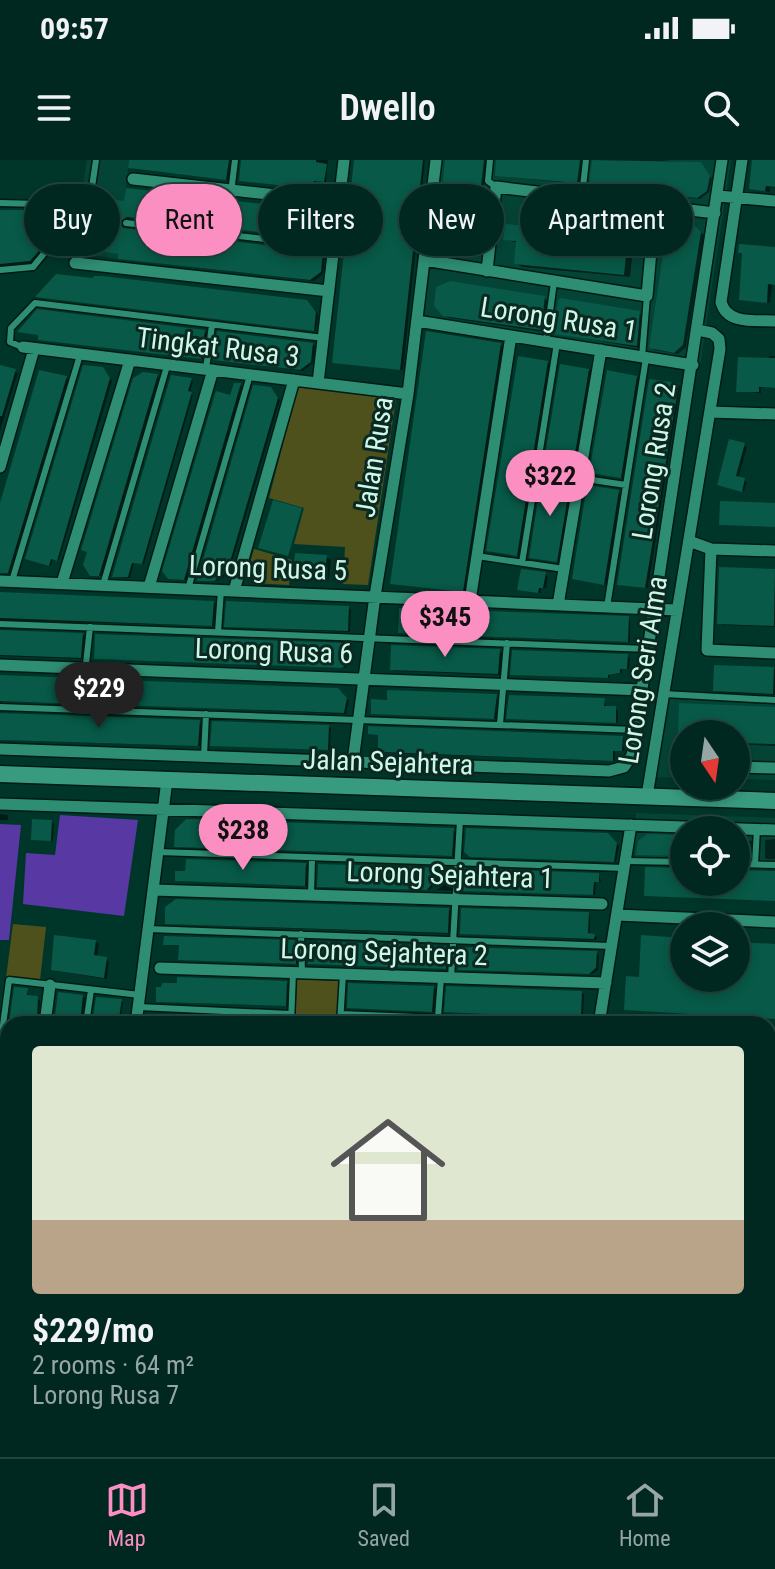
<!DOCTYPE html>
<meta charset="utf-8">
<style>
:root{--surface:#002820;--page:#0e342d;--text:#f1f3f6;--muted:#95a6a5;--line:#22443e;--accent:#fc8fc1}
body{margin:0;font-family:"Roboto Condensed",sans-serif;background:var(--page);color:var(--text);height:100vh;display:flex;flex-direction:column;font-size:30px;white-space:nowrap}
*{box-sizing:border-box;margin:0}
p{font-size:26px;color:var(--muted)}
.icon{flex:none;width:44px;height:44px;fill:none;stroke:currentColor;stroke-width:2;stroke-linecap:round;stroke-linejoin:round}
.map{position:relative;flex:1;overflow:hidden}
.sheet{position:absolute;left:0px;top:856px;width:776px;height:442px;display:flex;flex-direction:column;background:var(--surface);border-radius:24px 24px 0 0;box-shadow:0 4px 12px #0003,0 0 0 2px var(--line)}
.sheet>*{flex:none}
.hud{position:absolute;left:24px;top:24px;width:728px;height:72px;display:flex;gap:16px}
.needle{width:52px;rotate:167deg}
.controls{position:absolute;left:670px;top:560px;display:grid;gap:16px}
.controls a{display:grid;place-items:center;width:80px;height:80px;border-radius:50%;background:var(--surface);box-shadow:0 4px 12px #0003,0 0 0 2px var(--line);font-size:40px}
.price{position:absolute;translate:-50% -68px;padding:0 18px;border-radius:28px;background:var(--accent);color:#111;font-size:26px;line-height:52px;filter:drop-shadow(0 2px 4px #0008)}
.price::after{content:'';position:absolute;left:50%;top:48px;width:24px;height:18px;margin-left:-12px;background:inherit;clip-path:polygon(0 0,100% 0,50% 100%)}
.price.on{background:#222;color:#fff}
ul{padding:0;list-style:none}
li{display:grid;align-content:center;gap:16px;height:424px;padding:0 32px}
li+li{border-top:2px solid var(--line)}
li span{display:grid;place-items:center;height:248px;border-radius:8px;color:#555}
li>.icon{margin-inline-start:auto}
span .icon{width:144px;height:144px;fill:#fffc;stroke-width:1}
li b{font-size:34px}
.chip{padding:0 28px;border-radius:36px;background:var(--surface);box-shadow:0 4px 12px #0003,0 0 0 2px var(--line);font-size:28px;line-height:72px}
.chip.on{background:var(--accent);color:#111}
.status{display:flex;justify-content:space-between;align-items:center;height:56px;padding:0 40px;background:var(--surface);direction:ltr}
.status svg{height:22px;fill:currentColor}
header{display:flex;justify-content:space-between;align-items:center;height:104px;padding:0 32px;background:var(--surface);font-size:36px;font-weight:600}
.tabs{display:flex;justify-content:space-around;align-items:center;height:112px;border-top:2px solid var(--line);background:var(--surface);font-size:22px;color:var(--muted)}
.tabs a{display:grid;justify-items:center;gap:4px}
.tabs .on{color:var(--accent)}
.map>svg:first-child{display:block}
.built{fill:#044436}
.green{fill:#4f511d}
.water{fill:#5838a3}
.shadow{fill:#0007}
.building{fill:#085947}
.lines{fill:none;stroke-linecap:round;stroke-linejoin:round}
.service-casing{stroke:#001b13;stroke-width:9}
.minor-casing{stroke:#001b13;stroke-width:14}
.secondary-casing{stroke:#001b13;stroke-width:19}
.service{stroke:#2e8e74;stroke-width:6}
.minor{stroke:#2e8e74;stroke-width:11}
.secondary{stroke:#389b80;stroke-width:16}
.labels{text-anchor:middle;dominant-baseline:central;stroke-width:6;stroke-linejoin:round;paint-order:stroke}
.street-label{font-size:28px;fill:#cdf8e8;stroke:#0c2921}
</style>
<div class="status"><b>09:57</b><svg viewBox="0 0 49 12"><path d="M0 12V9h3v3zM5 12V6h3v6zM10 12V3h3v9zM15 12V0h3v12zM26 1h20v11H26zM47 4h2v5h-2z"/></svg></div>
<header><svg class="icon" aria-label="menu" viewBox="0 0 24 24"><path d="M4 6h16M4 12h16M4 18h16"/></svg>Dwello<svg class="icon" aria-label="search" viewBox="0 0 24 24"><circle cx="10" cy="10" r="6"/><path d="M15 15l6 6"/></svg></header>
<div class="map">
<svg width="775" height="1297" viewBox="0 0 775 1297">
<rect width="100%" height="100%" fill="#00362a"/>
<path class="built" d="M87,0h42l-11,99 -46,-8z
M437,0h294l-31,206 -282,-45z
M675,532l100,3v85l-39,-1v-45h-52v44l-29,-1 14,-84z
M636,653l139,5v52l-39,-2v-38h-52v36l-50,-2z
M90,1290h286l43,7h-330z"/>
<path class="green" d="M298,225l98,14 -28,186 -25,-1 2,-37 -51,-3 10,-36 -35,-10z
M254,389l38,11 -3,25 -36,-2 -6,-10z
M13,764l33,3 -6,53 -34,-2z
M297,819l43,2 -2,43h-43z
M0,1181l8,1v108h42l-1,7h-49z"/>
<path class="water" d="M60,655l78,5 -14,96 -101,-12 3,-51 29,2z
M0,664l21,1 -12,115h-9z"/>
<path class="shadow" d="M131,0h100l-3,20 -95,-11 -3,-2z
M243,0h85l-2,23 -10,-2 -1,8 -72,-8z
M356,0h69l-22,210 -67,-7z
M447,0h40l-11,90 -9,7 -14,-2z
M497,0h85l-3,24 -80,-8 -2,-1z
M594,0h68l40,5 10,14 -3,13 -9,7 -104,-13 -3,-2z
M754,0h21v28l-5,-1v5l-19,-4z
M224,41l3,2 -5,25 -91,-10 -6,2 -2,8 199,26 3,1 -2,19 -9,7 -191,-22 -3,-5 -43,-8 49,-43z
M0,52h34l9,6 4,39 -7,9 -40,4z
M325,55l5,7 -2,18 -91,-11z
M629,58l7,4 -6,55 -108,-10 -6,-4 2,-20 -13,-4 14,-11z
M693,66l11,9 -18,112 -8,7 -23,-4 -3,-2z
M775,89v36h-3l-2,18 -28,-4z
M450,123l95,16 4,2 -5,31 -95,-14 -5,-3z
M40,137l270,7 8,10 -2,17z
M639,153l4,2 -4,33 -83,-15z
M205,172l2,1 -4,26 -161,-19 -2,-5z
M312,185l3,1 -2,17 -10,8 -88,-12z
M500,185l3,1 -38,246 -70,-8z
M769,196h6v32h-14v5l-23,-2 31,-31z
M547,203l3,1 -31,192 -28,-4z
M0,207l18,6 -18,58z
M589,210l2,2 -16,94 -26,-4z
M105,211l7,10 -53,179 -6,-1 -2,7 -21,-7z
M40,212l29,7 -58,194h-11v-63z
M143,214l17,3 -58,199h-7l-3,-2z
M636,218l3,1 -16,99 -29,-4 -3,-2z
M191,220l2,1 -3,12 3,2 -49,169 -10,-1 -4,15 -14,-1 -2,-1z
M235,225l8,2 -56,193 -15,-1z
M678,225l2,1 -32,202 -27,-3z
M270,229l10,11 -51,173 -11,8 -17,-1z
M744,285l3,2 -9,32 9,3 -3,9 -22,-5z
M570,320l3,1 -14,81 -26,-4z
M619,332l2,1 -14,92 -30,-6z
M326,397l5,3 -2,19 -34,-5z
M721,410l54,1v56l-52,-2 -4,-2z
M545,414l3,2 -2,12h-5v5l-19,-3z
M0,435l214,8 2,1 -2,22 -214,-6z
M348,448l3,1 -1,23 -121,-5z
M628,458l2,2v22l-230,-10z
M0,472l83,3 2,2 -2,22 -83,-3z
M347,485l2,2v18l-4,3 -247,-9z
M393,487l107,4 2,2 -2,22 -105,-4 -3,-2z
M627,496l3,2 -1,11h-7v4l-12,2v3l-95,-3z
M716,507l59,2v26l-56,-3 -4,-2z
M0,517l78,3 2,1 -2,23 -76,-3 -2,3z
M341,531l8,10 -3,13 -256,-11z
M495,536l2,2 -1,21 -123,-6z
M604,540l2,8 12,2v13l-109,-5z
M681,545l94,3v38l-39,-2v-10h-52v8l-4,-2z
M0,555l199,7 3,2 -2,22 -200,-6z
M329,567l2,1 -1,22 -117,-5z
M370,573l252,5 3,1 -1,12h-9v10l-229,-8 -6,-18z
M0,654l8,1v5h-8z
M52,662l2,2 -1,17 -20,-2z
M453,670l2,1 -1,25 -276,-9z
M611,677l8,9 -3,16 -141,-5z
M736,679l16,2 -1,17 -15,1z
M775,679v20h-8l-2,-1v-18z
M305,705l3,1 -1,20 -128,-5z
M320,706l123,4 2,1 -15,19 -108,-3z
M599,715l2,7h-5l-1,13 -131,-5z
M451,720l1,11 -15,-1z
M448,750l3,1 -2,23 -279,-10z
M588,754l2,1v20l7,2 -1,3 -134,-7z
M684,780v38h52v-34l39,2v73l-134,-40z
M95,782l4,1 -2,15 12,3 -2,18 -51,-8z
M295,782l2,2 1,20 -115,-4 -3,-1 1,-14h-13z
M446,788l2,1 -1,20 -137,-6z
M596,793l3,2 -1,15 -6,4 -130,-4z
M286,823l3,1 -1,22 -128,-4 3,-13z
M434,828l2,1 -2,23 -85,-5z
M27,830l2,7 11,3 -1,24h-28z
M582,833l2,1 -1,24 -137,-7z
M83,836l2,2 -3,26h-26z
M121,841l2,1 -3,22h-26z
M350,862l41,2h-42z
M768,900l7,1v61h-7z
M2,929l6,1v208h-8v-198z
M768,974l7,1v29l-6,-1v3z
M768,1049l7,1v26h-7z
M768,1106h7v69l-7,-1z
M768,1201h7v68l-7,-1z
M101,1290h146l18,4v3h-163z
M453,1290h30l-2,7h-29z
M493,1290h29l-1,7h-29z
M554,1290h182l39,3v4h-222z"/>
<path class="building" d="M129,0h100l-3,20 -98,-12z
M241,0h75v2l11,2 -3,18 -10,-1 -1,8 -74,-8z
M354,0h69l-23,210 -68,-7z
M445,0h39l-10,88 -10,9 -15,-2 -8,-10h-5z
M496,0h84l-3,23 -82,-7z
M592,0l109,2 9,14 -3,15 -10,7 -98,-11 -10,-3z
M752,0h23v27l-9,-1 -1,5 -16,-2z
M126,28l98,11 -3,26 -3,3 -91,-11 -7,5 3,6 200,24 -2,20 -11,8 -192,-21v-5l-43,-7 9,-53 40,7z
M236,41l86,10 7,8 -3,21 -93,-11z
M520,45l110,11 -6,59 -110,-11 2,-23 -13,-1 2,-16 13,1z
M0,50h34l4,42 -8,9 -30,3z
M678,61l15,3 8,8 -18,113 -9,8 -25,-5 18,-121z
M739,84l36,3v38l-7,-1 -1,19 -28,-3 3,-47h-4z
M56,114l37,4 1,-2h8l205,24 9,12 -2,19 -279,-34z
M450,121l95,15 -4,34 -98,-14 -9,-10 2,-19z
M561,138l79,13 -3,35 -83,-12 4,-34z
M37,149l168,21 -4,29 -163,-19v-5l-21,-3z
M217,171l96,12 -2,19 -11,8 -87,-10z
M426,171l75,12 -38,249 -73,-8z
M518,196l30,5 -31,195 -31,-5z
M738,197l37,1v30l-16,-1v5h-23z
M560,204l29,5 -16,97 -29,-4z
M0,205l16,4 -14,47h-2z
M83,205l20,2 7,11 -53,183 -6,-2 -2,7 -24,-7z
M39,210l28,6 -59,197h-8v-70z
M607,210l30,6 -16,102 -32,-5z
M143,212l15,2 -59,202h-9l-7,-11 4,-13 -6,-2 52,-172z
M171,215l21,3 -4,13 4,1 -50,172 -10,-1 -4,14h-16z
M649,219l30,4 -34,205 -28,-3z
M234,223h7l-57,197 -16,-1 -6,-8 54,-180 14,4z
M253,225l18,2 7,11 -51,174 -13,9h-17z
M729,279l16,4 -9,33 9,2 -3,14 -25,-7z
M542,314l29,4 -14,84 -28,-4z
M587,325l32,5 -15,95 -32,-6z
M273,340l29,8 -14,48 -30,-8z
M720,341l55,2v24l-56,-2z
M295,393l32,2 -2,22 -32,-1z
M719,407l56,2 -1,57 -57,-2z
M521,409l25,3 -3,16h-4l-1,5 -21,-3z
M0,432l214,9 -2,25 -212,-8z
M226,441l123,5 -1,25 -124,-4z
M399,448l230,8 -1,26 -230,-9z
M0,470l83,3 -2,25 -81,-3z
M95,474l253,9 -1,21 -5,4 -248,-9z
M391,485l109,4 -2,25 -108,-4z
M512,490l116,4 -1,15h-7v4l-12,2v3l-98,-3z
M714,505l60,2 -1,27 -60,-3z
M0,515l78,3 -2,26 -76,-3z
M90,519l248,9 9,10 -3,15 -256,-9z
M387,530l110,4 -3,25 -123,-5v-15l16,1z
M509,535l96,3 -1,8h12v17l-110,-4z
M679,543l96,4v37l-39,-1v-9h-58z
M0,553l200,7 -2,26 -198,-6z
M212,561l117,4 -1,25 -118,-4z
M368,566l255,10 -1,15h-9v10l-232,-9v-4h-3v-13l-10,-1z
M32,659l20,1 -1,21 -20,-1z
M186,659l268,9 -2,28 -278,-9 1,-17z
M466,668l142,5 9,10 -3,19 -144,-5 -6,-5z
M647,674l37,1v21l-48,-1 2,-14z
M186,699l120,4 -1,23 -130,-5v-10h10z
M318,704l126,4 -17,22 -110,-3z
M645,707l39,1v14h52v-12l39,1v30l-131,-5z
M463,708l136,5v9h-5l-1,13 -131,-4z
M176,739l273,9 -1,25 -283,-9v-17z
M461,748l128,4 -1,21 7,1 -1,5 -134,-5z
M54,775l42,5 -2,15 13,2 -3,21 -53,-8z
M641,775l43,3v42l30,2 24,1 1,-41 36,2v75l-151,-9 2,-34 13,1z
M164,776l131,4 1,24 -118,-4 1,-15h-16z
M307,781l139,5v23l-138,-5z
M459,787l138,4 -1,17 -7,6 -131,-4z
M177,817l110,4 -1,25 -130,-4v-15h5l1,-4h15z
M348,823l86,3 -2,26 -85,-4z
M446,826l136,5 -1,27 -137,-6z
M14,827l14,1 -1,7 11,1 -1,28h-28z
M58,832l25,3 -3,29h-26z
M96,837l26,2 -4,25h-26z
M158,854l127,6v4h-128z"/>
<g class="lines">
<defs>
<path id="service" d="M490,0l-2,21 8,6
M92,27l4,-27
M582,36l4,-36
M0,43l40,1 6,47 -13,16 -33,3
M126,63l208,24
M226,75l9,-75
M546,181l8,-59
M22,187l-12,-5 1,-14 24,-25 289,35
M642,197l5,-61
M206,209l6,-44
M537,307l43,6
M579,318l47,7
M477,396l87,13
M522,403l35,-220
M12,421l68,-226
M103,425l64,-219
M188,429l62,-214
M607,447l39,-249
M0,464l648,25
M218,472l3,-42
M664,534l111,6
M0,547l636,23
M81,550l9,-83
M500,564l7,-81
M204,596l2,-42
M158,692l466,16
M626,701l58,1
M736,704l39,1
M755,704l2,-35
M311,735l1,-37
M148,769l464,17
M301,774l1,39
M451,818l9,-158
M139,847l152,7
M341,854l250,10
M438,857l3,-39
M86,864l5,-34
M291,864l2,-51
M340,864l3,-50
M0,888l9,-68 131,15
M0,919l8,1
M768,966l7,1
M268,1297l1,-7
M484,1297l1,-7"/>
<path id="minor" d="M742,0l-21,142c6,23 34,18 54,19
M133,19l206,23
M718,36l57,5
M424,100l223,36 8,-90
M75,103l254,28
M487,111l9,-84 219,26
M417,161l276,44
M23,187l385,47
M318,223l26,-223
M710,252l65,2
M0,307l34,-118
M689,381l22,8 64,2
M711,389l-4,101 68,3
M0,421l677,29
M62,423l68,-223
M149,427l64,-217
M234,431l60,-211
M470,441l41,-265
M558,445l43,-255
M0,505l642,25
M0,589l609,22 15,-4 8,-12 90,-595
M353,601l22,-165 33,-202 28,-234
M678,605h6
M736,607l39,1
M647,636l73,-447 -1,-10 -7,-6 -14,-3
M0,644l775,26
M153,730l449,14
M617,755l158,7
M160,808l446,15
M45,864l5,-39
M136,864l31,-244
M599,864l32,-199
M768,880h7
M768,1095h7
M6,1168l2,-20
M768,1190h7
M768,1282l7,1
M326,1290l45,7
M81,1297l1,-7
M443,1297l1,-7
M528,1297l1,-7"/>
<path id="secondary" d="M0,614l775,27"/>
</defs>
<use href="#service" class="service-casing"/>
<use href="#minor" class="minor-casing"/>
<use href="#secondary" class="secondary-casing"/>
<use href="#service" class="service"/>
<use href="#minor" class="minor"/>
<use href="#secondary" class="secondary"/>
</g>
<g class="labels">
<g class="street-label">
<text transform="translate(559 159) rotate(9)">Lorong Rusa 1</text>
<text transform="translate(218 187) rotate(7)">Tingkat Rusa 3</text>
<text transform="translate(374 297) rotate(-81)">Jalan Rusa</text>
<text transform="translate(654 301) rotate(-81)">Lorong Rusa 2</text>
<text transform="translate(268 408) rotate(2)">Lorong Rusa 5</text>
<text transform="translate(274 491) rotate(2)">Lorong Rusa 6</text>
<text transform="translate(643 510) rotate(-81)">Lorong Seri Alma</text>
<text transform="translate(388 602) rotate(2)">Jalan Sejahtera</text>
<text transform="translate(450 715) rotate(2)">Lorong Sejahtera 1</text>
<text transform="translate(384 792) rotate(2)">Lorong Sejahtera 2</text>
</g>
</g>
</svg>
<div class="controls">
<a><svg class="needle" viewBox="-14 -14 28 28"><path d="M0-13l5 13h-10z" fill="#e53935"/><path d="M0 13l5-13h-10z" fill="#95a6a5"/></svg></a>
<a><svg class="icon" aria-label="locate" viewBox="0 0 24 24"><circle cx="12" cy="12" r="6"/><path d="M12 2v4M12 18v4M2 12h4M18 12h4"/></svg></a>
<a><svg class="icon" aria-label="layers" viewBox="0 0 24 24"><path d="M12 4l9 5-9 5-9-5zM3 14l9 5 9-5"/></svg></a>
</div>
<b class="price" style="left:550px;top:358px">$322</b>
<b class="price" style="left:445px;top:499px">$345</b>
<b class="price on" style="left:99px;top:570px">$229</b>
<b class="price" style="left:243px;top:712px">$238</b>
<div class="hud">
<a class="chip">Buy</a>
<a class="chip on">Rent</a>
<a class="chip">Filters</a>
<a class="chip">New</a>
<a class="chip">Apartment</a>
</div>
<section class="sheet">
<ul>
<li><span style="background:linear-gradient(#dfe7d0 70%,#b9a48a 0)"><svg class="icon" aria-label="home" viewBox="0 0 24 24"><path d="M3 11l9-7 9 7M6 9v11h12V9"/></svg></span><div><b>$229/mo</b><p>2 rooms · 64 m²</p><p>Lorong Rusa 7</p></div></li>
</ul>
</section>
</div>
<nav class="tabs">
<a class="on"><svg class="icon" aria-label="map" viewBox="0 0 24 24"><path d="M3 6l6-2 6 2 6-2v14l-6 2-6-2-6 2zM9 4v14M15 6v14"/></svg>Map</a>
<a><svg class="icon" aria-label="saved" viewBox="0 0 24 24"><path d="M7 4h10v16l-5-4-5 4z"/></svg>Saved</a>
<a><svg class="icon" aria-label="home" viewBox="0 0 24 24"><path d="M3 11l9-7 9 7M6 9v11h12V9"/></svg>Home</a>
</nav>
